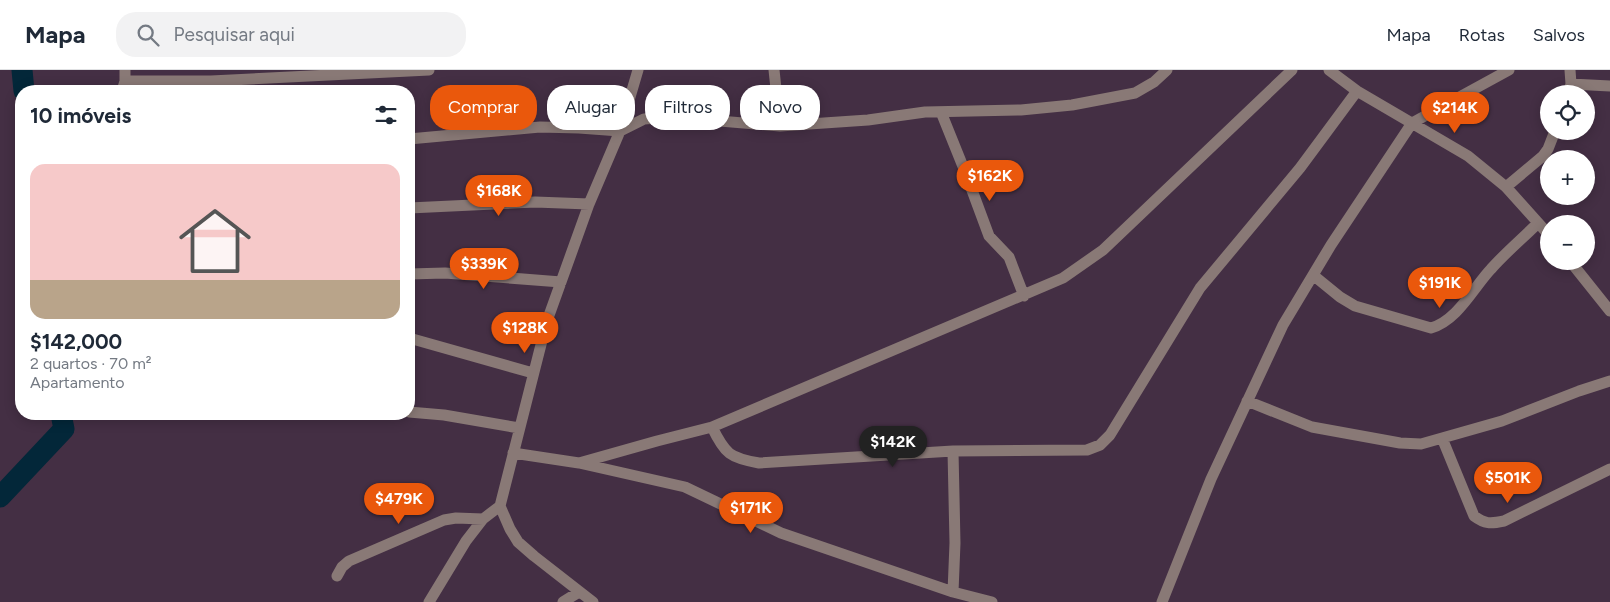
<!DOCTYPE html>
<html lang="pt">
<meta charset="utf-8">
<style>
:root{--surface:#fff;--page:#f2f2f3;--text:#1f2937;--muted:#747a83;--line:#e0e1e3;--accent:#ea580c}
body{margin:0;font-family:Figtree,sans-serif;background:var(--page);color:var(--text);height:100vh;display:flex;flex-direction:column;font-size:19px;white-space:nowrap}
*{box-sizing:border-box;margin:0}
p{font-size:16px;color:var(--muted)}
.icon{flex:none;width:28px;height:28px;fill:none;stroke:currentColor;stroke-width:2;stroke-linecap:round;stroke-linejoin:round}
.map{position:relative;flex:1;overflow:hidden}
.side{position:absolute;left:15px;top:15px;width:400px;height:335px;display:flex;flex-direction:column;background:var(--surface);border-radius:20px;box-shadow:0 2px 12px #0003}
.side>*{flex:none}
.guide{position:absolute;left:430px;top:15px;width:475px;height:45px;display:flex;gap:10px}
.controls{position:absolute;left:1540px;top:15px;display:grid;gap:10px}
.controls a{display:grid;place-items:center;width:55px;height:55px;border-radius:50%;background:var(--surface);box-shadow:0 2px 12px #0003;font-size:25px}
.price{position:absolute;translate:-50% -42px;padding:0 11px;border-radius:18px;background:var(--accent);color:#fff;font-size:16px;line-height:32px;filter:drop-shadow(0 1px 2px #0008)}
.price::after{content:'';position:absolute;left:50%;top:30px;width:15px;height:11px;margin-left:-8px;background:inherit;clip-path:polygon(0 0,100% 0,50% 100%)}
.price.on{background:#222;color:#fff}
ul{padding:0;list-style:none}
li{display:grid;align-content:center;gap:10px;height:265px;padding:0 15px}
li span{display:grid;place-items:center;height:155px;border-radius:15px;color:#555}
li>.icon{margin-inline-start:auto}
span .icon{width:90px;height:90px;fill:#fffc;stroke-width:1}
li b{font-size:21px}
h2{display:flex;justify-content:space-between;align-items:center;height:60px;padding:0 15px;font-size:21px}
.tag{padding:0 18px;border-radius:20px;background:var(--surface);box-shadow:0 2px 12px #0003;font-size:18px;line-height:45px}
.tag.on{background:var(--accent);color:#fff}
header{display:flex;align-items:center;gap:30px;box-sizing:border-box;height:70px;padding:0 25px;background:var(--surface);border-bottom:1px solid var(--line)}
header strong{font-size:24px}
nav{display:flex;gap:28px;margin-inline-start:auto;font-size:18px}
.search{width:350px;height:45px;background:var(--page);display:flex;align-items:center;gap:12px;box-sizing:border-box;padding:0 18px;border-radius:20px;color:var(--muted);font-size:19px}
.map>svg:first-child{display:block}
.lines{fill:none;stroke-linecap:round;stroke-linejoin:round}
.river{stroke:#032739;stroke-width:21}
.minor{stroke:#897976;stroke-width:11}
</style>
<header>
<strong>Mapa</strong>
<div class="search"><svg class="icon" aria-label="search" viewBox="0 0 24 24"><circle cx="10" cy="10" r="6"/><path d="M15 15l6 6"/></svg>Pesquisar aqui</div>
<nav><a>Mapa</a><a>Rotas</a><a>Salvos</a></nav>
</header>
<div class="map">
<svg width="1610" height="532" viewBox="0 0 1610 532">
<rect width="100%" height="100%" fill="#442f44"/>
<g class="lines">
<path class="river" d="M22,0l2,21
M0,427l64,-68 -3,-15"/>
<path class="minor" d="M774,0l6,56
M1329,0l28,21 111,65 38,31 43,48
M125,11h86l218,-11
M1571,14l39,2
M122,21l3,-10v-11
M1568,24l3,-10 -1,-14
M941,42l25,62 23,62 20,21 15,39
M409,69l131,-12 39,1 41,3 24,-12 28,-2 108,9 88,-6 57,-8 96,-2 51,-5 63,-12 19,-11 13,-12
M1506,117l37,-31 5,-7 7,-18
M409,138l126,-6 54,2
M1570,191l40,50
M409,204l36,-1 116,9
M1313,205l27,22 15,9 76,22c27,-8 42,-40 60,-59 15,-17 32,-31 47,-46
M409,268l124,35
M1247,331l65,26 88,16 21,1 81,-23 77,-30 31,-10
M409,342l35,3 75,13
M712,357c13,27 18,31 47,36l194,-12 134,-1 13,-5 10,-10 90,-147 100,-120 57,-77
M1442,368l32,78c11,8 16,8 30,5l106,-52
M953,381l2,92 -2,49
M513,383l66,10 106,24 96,46 172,59 39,10
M579,393l78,-22 55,-14 351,-149 40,-28 189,-180
M337,506l5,-9 7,-6 95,-41 12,-2 27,1
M429,532l37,-61 17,-22 17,-13
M563,532l16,-10
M593,532l-59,-46 -16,-14 -8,-13 -10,-23 47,-185 42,-117 31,-73 18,-61
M1162,532l49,-123 72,-154 48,-80 81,-122 97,-53"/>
</g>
</svg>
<div class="controls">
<a><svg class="icon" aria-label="locate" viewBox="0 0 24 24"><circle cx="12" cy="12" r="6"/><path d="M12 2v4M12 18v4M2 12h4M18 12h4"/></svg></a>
<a>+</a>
<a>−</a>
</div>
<b class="price" style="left:1455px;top:64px">$214K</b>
<b class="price" style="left:990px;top:132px">$162K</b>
<b class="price" style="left:499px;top:147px">$168K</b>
<b class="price" style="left:484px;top:220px">$339K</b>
<b class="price" style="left:1440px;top:239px">$191K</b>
<b class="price" style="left:525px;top:284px">$128K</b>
<b class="price on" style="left:893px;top:398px">$142K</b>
<b class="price" style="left:1508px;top:434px">$501K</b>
<b class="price" style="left:399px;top:455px">$479K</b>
<b class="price" style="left:751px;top:464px">$171K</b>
<div class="guide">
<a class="tag on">Comprar</a>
<a class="tag">Alugar</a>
<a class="tag">Filtros</a>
<a class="tag">Novo</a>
</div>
<section class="side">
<h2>10 imóveis<svg class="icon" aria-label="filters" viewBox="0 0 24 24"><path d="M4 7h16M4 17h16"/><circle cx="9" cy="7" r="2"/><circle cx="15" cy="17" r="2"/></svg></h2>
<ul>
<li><span style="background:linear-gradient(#f6c9c9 75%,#b9a48a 0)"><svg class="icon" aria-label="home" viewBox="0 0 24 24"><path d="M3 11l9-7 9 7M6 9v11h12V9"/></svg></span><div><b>$142,000</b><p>2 quartos · 70 m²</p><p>Apartamento</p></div></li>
</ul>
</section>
</div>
